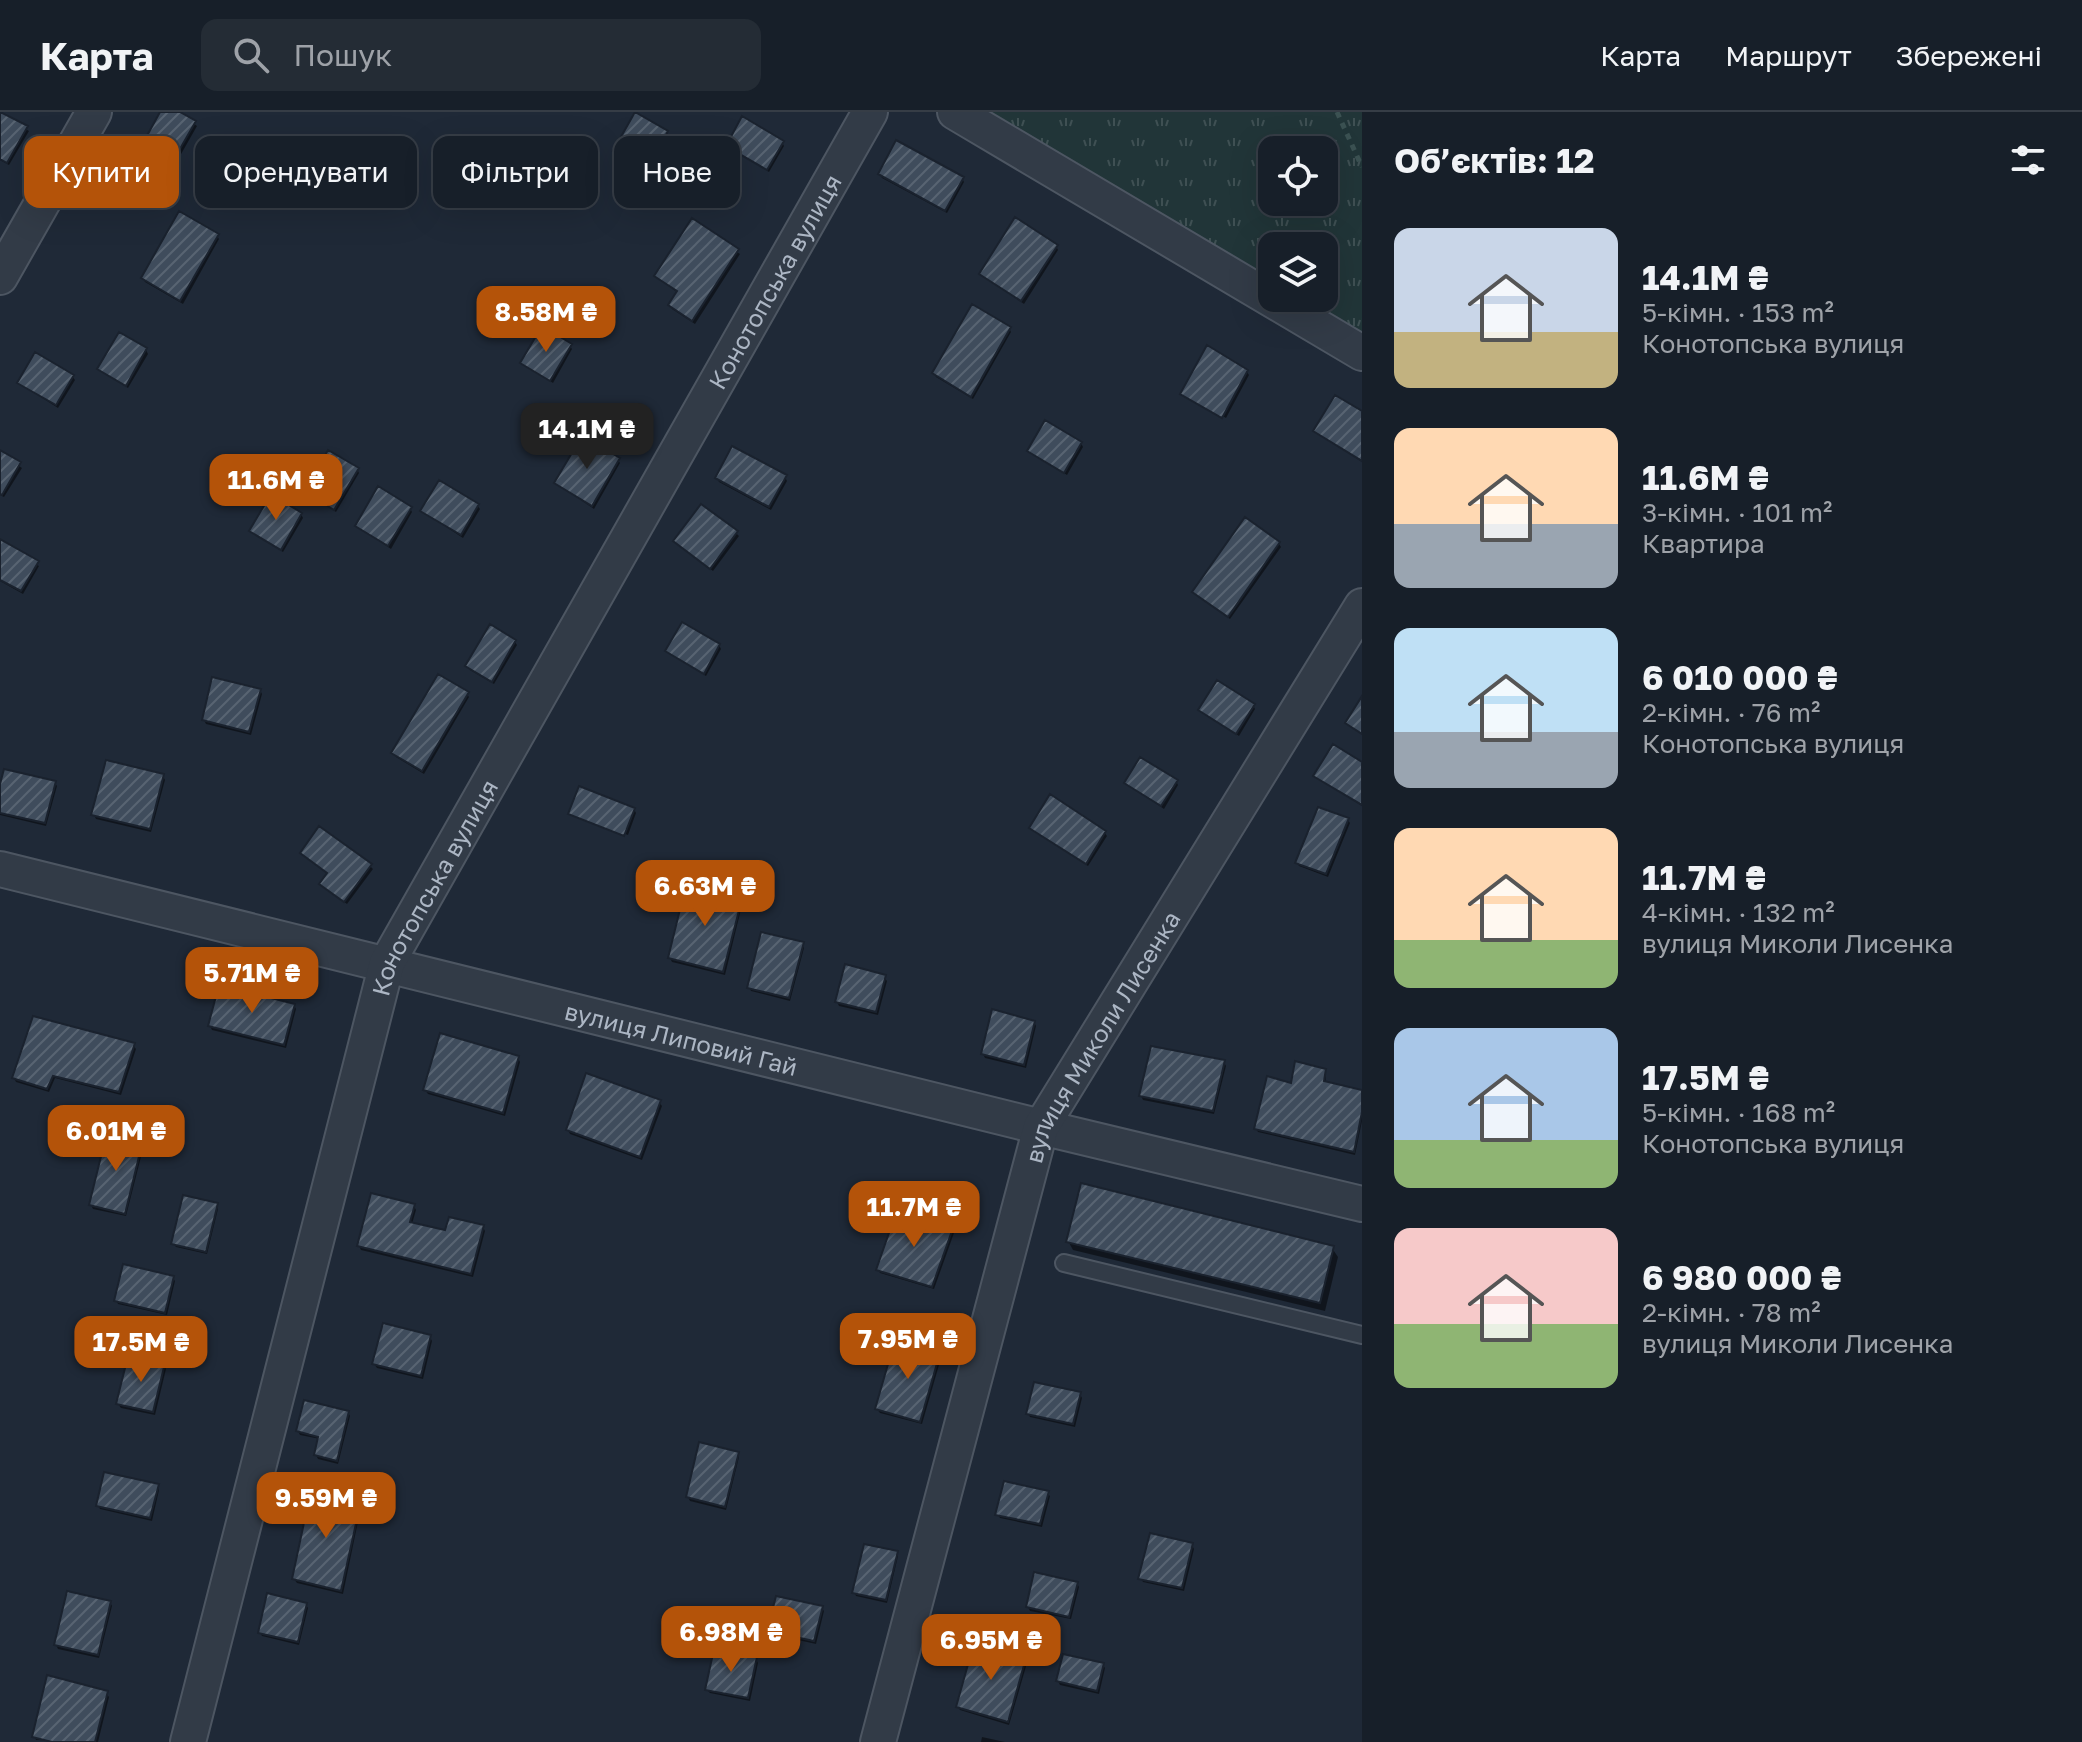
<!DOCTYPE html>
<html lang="uk">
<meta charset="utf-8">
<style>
:root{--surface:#171f29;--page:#242c35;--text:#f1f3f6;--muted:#9ea2a8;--line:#363d46;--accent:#b45309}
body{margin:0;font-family:"Golos Text",sans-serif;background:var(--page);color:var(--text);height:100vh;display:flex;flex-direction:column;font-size:30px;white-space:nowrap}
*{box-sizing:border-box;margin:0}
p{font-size:26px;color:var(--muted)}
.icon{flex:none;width:44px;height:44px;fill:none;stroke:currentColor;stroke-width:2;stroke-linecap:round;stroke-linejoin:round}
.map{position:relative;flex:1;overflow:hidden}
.panel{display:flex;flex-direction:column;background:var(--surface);width:720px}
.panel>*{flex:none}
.banner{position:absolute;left:24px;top:24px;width:760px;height:72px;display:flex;gap:16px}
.controls{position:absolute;left:1258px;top:24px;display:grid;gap:16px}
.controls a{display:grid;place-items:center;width:80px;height:80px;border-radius:16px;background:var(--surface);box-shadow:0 8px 32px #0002,0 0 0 2px var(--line);font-size:40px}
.price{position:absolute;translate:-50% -68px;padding:0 18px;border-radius:16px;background:var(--accent);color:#fff;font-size:26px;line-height:52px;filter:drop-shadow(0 2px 4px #0008)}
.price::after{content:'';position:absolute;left:50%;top:48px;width:24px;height:18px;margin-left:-12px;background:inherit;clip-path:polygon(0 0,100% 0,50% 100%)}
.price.selected{background:#222;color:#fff}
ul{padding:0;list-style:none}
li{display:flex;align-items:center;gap:24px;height:200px;padding:0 32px}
li span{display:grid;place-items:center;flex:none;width:224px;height:160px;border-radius:16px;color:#555}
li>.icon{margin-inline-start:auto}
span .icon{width:96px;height:96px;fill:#fffc;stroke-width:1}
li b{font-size:34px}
h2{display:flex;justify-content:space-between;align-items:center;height:96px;padding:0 32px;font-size:34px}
.tag{padding:0 28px;border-radius:16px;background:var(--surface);box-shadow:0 8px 32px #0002,0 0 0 2px var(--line);font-size:28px;line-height:72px}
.tag.selected{background:var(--accent);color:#fff}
header{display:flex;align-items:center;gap:48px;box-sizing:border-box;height:112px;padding:0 40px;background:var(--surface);border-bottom:2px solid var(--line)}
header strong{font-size:38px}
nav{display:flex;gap:44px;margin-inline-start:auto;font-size:28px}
.search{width:560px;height:72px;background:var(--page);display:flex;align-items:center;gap:20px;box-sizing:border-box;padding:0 28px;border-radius:16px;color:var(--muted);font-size:30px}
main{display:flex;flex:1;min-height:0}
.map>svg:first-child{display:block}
.park{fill:url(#park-tufts);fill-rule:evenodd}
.shadow{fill:#0007}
.building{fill:url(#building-hatch);stroke:#1a222e;stroke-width:2}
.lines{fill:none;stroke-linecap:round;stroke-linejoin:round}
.service-casing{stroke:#4d5662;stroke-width:20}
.minor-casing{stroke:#4d5662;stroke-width:38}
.path{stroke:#3b5152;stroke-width:5;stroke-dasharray:6 6;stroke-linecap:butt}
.service{stroke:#323b47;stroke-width:16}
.minor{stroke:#323b47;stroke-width:34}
.labels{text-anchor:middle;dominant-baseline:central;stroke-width:8;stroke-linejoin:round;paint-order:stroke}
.street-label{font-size:24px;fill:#acb6c4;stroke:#18202b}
</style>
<header>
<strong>Карта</strong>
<div class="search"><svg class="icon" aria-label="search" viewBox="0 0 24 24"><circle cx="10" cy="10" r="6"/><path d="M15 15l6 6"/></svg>Пошук</div>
<nav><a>Карта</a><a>Маршрут</a><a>Збережені</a></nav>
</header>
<main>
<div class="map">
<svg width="1362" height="1630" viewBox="0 0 1362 1630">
<defs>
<pattern id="park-tufts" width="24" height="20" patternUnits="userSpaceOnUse" patternTransform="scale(2)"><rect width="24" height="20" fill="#213538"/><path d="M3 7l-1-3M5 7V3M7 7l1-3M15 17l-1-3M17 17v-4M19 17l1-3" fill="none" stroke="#3f5053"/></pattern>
<pattern id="building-hatch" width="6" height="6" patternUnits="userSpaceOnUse" patternTransform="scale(2)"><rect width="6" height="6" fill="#3f4c5c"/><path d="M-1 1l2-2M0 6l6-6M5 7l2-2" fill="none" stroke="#586472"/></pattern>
</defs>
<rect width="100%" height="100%" fill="#1f2937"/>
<path class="park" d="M956,0h406v241zM1272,38h52v52h-52zM1272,134h52v52h-52z"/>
<path class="shadow" d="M163,0h14l20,14 -21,37 -31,-20z
M0,1l29,18 -20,34 -9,-5z
M666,20l3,4 -21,37 -32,-22z
M782,30l2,4 -15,26 -41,-26z
M880,62l82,4 2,4 -17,31 -65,-35z
M692,109l48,33 -45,70 -23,-15 -2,-4 8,-12 -22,-17z
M217,124l2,3 -36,65 -38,-22 -2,-4z
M1056,134l2,4 -34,54 -43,-30z
M1009,216l2,4 -38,67 -37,-22 -2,-4z
M570,234l2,3 -19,34 -30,-20z
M146,238l2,4 -20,34 -28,-19z
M1247,260l2,3 -23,43 -43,-25z
M72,264l3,4 -17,28 -39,-25z
M1362,302v48l-47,-31z
M1081,331l2,4 -16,28 -38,-24z
M0,341l22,15 -18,29 -4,-2z
M618,348l2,3 -26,46 -38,-26z
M357,357l2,4 -23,39 -30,-21z
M785,365l2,4 -16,29 -52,-28 -2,-4z
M477,393l3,4 -17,29 -41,-27z
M410,396l2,4 -21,37 -34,-23z
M301,402l2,4 -20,34 -32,-21z
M736,421l3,3 -26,35 -38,-30z
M0,430l39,24 -16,28 -23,-13z
M1279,432l2,3 -51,72 -33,-23 -2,-4z
M515,530l2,3 -23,39 -24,-14 -2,-4z
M719,533l2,4 -15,27 -39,-25z
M260,578l2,4 -11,41 -45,-11 -2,-4z
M467,582l2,3 -45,77 -28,-17 -2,-4z
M1253,593l2,4 -16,27 -38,-26z
M1362,653v41l-46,-30z
M163,664l2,4 -14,52 -55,-13 -2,-4z
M1176,669l2,4 -14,24 -38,-26z
M55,671l2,3 -11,40 -46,-11v-23z
M634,697l2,4 -8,22 -57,-22z
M1348,708l2,3 -22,54 -29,-11 -2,-4z
M1032,716l72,4 3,4 -19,30z
M302,741l68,13 3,3 -26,35 -23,-17 5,-12z
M740,789l2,4 -17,70 -53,-13 -2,-4z
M802,832l2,4 -14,53 -39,-10 -2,-4z
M884,865l3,4 -9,34 -39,-9 -2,-4z
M294,893l2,4 -10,39 -74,-18 -2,-4z
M1034,910l2,4 -10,42 -41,-10 -2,-4z
M133,933l3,4 -15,46 -66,-17 -6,14 -33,-10 -2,-4z
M518,946l2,4 -15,54 -77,-22 -3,-4z
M1224,950l2,4 -12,48 -71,-14 -2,-4z
M1325,958l1,13 36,9v29l-7,34 -97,-23 -2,-3 36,-44z
M659,990l3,4 -20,54 -72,-26 -2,-4z
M142,1030l2,3 -18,71 -33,-7 -2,-4z
M216,1093l2,4 -11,45 -31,-7 -3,-4z
M414,1094l2,4 -4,14 35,9 36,-6 2,4 -12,46 -112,-27 -2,-4z
M952,1117l2,4 -20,56 -54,-16 -2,-4z
M1068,1129l264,7 6,9 -13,54 -252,-61z
M173,1166l2,3 -8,34 -49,-11 -2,-4z
M430,1225l2,4 -9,38 -46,-11 -3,-4z
M939,1242l2,4 -19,66 -42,-11 -3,-4z
M164,1253l2,4 -11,46 -34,-7 -3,-4z
M1080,1282l2,4 -7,29 -45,-10 -2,-3z
M348,1300l2,4 -12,48 -20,-5 -2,-4 4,-16 -20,-4 -2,-4z
M737,1341l2,4 -13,53 -36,-9 -2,-4z
M157,1374l2,4 -7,31 -52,-12 -2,-3z
M1047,1381l3,3 -8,31 -42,-9 -2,-3z
M359,1391l2,4 -18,87 -46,-11 -3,-4z
M1192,1433l2,4 -10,42 -41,-9 -2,-3z
M896,1441l2,3 -11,47 -31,-7 -2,-4z
M1077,1471l2,4 -8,32 -41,-8 -2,-4z
M110,1490l2,4 -13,52 -41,-9 -2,-4z
M306,1493l2,3 -9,37 -37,-9 -2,-3z
M822,1496l2,3 -8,33 -45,-10 -2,-4z
M756,1547l2,4 -8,38 -40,-8 -3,-3z
M1025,1548l2,3 -18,62 -49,-15 -2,-3z
M1103,1553l2,3 -6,26 -39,-9 -2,-4z
M106,1581l3,4 -11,45 -62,-2 -2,-4z
M982,1625l23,5h-24z"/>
<path class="building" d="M0,0l28,14 -21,37 -7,-4z
M160,0h20l16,9 -23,40 -30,-18z
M635,0l33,19 -22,40 -33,-20z
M742,4l42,25 -17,29 -41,-24z
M896,28l68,37 -19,34 -67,-37z
M179,99l40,23 -39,67 -39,-23z
M1015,105l43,28 -37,56 -42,-27z
M692,106l47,31 -47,72 -24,-16 9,-14 -23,-15z
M972,192l39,23 -40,70 -39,-24z
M542,214l30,18 -22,37 -30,-18z
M119,220l28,16 -21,38 -29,-17z
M1207,233l41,25 -26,48 -42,-24z
M35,240l39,23 -18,30 -39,-22z
M1335,283l27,16v50l-49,-30z
M1045,308l37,22 -18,31 -37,-22z
M582,324l38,22 -28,48 -38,-23z
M732,334l55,29 -18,32 -54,-29z
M0,338l21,12 -19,33 -2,-1z
M328,338l31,18 -25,42 -30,-19z
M439,368l40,24 -18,31 -41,-24z
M378,374l34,21 -24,39 -33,-20z
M271,382l31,19 -21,37 -32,-19z
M701,392l37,27 -28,38 -37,-28z
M1245,405l35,25 -52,75 -36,-25z
M0,427l39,22 -18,30 -21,-11z
M682,510l38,22 -16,30 -39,-23z
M490,512l26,16 -24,42 -27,-16z
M438,562l31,18 -47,79 -31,-18z
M212,565l49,12 -12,43 -47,-12z
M1217,568l38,24 -19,30 -38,-24z
M1362,584v38l-17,-11z
M1333,632l29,18v43l-49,-29z
M1140,645l38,23 -17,26 -37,-23z
M106,648l58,14 -14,55 -59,-14z
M4,657l52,12 -11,42 -45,-10v-29z
M579,674l56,22 -11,28 -56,-22z
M1050,682l56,37 -20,33 -57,-36z
M1318,695l31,11 -23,56 -31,-11z
M319,714l53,38 -28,38 -25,-18 8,-11 -27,-20z
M686,773l56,14 -19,73 -55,-14z
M761,820l43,10 -15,56 -42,-10z
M845,852l41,11 -10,37 -41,-10z
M219,873l76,19 -11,41 -76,-19z
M992,897l43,12 -11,44 -43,-11z
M33,904l102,27 -16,49 -66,-16 -6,13 -35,-11z
M440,921l79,23 -16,57 -80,-23z
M1151,934l74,14 -12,51 -74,-15z
M1295,949l31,8 -2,12 38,9v22l-8,40 -100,-23 13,-53 24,7z
M586,961l75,27 -21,57 -74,-27z
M107,1020l36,8 -18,74 -36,-9z
M1081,1071l253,63 -14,57 -254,-61z
M371,1081l44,11 -5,18 35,8 4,-13 35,8 -13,49 -114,-28z
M183,1083l35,8 -12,49 -35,-8z
M897,1098l56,18 -21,59 -56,-17z
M123,1152l51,12 -9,37 -51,-12z
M383,1211l48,12 -10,41 -49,-12z
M895,1228l45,13 -20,69 -45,-13z
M128,1244l37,7 -12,49 -37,-8z
M1034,1270l47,10 -8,32 -47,-10z
M304,1288l45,11 -12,50 -23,-6 4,-18 -22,-6z
M699,1330l40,10 -14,55 -39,-10z
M104,1360l55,12 -9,34 -54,-12z
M1004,1369l45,10 -9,33 -45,-9z
M311,1378l50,11 -20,90 -49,-12z
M1150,1421l43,10 -11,45 -44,-9z
M864,1432l34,7 -12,49 -34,-7z
M1034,1460l44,10 -9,35 -43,-10z
M67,1479l44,10 -13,54 -44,-10z
M267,1481l40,10 -9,39 -40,-9z
M776,1484l47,10 -9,35 -47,-10z
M974,1531l52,15 -18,64 -52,-15z
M714,1537l43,8 -9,41 -43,-8z
M1063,1542l41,9 -7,28 -41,-10z
M47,1563l61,16 -13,51h-43l-20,-5z"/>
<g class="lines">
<defs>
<path id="service" d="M1064,1151l298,72"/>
<g id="minor">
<path d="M955,0l407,241"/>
<path d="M0,165l94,-165"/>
<path id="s1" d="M0,757l1041,258 321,77"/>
<path id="s2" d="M188,1630l199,-779 483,-851"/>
<path id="s3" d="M878,1630l163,-615 321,-521"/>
</g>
</defs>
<use href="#service" class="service-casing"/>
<use href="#minor" class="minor-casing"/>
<path class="path" d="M1337,0l25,55"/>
<use href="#service" class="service"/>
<use href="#minor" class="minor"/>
</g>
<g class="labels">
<g class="street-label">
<text stroke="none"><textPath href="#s2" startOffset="1588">Конотопська вулиця</textPath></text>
<text stroke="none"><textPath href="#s2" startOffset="892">Конотопська вулиця</textPath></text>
<text stroke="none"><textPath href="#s1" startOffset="702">вулиця Липовий Гай</textPath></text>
<text stroke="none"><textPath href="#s3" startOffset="744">вулиця Миколи Лисенка</textPath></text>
</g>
</g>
</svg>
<div class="controls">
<a><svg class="icon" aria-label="locate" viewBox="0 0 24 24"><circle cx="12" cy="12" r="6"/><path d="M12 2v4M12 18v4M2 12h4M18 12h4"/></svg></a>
<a><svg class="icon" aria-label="layers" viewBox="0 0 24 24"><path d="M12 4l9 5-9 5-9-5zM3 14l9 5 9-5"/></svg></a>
</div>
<b class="price" style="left:546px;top:242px">8.58M ₴</b>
<b class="price selected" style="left:587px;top:359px">14.1M ₴</b>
<b class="price" style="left:276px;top:410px">11.6M ₴</b>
<b class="price" style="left:705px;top:816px">6.63M ₴</b>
<b class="price" style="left:252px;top:903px">5.71M ₴</b>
<b class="price" style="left:116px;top:1061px">6.01M ₴</b>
<b class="price" style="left:914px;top:1137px">11.7M ₴</b>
<b class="price" style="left:908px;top:1269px">7.95M ₴</b>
<b class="price" style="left:141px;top:1272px">17.5M ₴</b>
<b class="price" style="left:326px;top:1428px">9.59M ₴</b>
<b class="price" style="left:731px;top:1562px">6.98M ₴</b>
<b class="price" style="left:991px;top:1570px">6.95M ₴</b>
<div class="banner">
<a class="tag selected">Купити</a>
<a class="tag">Орендувати</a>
<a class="tag">Фільтри</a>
<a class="tag">Нове</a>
</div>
</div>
<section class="panel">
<h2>Об’єктів: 12<svg class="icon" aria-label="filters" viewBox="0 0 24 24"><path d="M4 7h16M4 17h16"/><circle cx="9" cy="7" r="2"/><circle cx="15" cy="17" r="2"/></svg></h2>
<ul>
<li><span style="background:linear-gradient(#c9d6e8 65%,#c2b280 0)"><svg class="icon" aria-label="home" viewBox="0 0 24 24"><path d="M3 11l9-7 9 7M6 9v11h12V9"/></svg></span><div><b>14.1M ₴</b><p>5-кімн. · 153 m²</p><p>Конотопська вулиця</p></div></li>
<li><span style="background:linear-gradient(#ffd9b3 60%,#9aa5b1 0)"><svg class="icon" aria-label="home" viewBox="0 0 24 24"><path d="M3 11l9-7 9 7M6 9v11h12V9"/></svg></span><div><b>11.6M ₴</b><p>3-кімн. · 101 m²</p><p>Квартира</p></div></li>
<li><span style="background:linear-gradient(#bfe0f5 65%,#9aa5b1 0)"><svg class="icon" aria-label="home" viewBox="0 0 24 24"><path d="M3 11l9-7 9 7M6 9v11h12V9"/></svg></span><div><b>6 010 000 ₴</b><p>2-кімн. · 76 m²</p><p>Конотопська вулиця</p></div></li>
<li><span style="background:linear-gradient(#ffd9b3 70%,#8fb573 0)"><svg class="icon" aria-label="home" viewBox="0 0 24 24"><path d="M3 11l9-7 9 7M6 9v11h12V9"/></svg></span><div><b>11.7M ₴</b><p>4-кімн. · 132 m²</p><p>вулиця Миколи Лисенка</p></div></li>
<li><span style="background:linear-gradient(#a9c7e8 70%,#8fb573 0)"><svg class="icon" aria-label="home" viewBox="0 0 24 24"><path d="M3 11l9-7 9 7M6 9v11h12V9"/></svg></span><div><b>17.5M ₴</b><p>5-кімн. · 168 m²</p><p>Конотопська вулиця</p></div></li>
<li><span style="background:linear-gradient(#f6c9c9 60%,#8fb573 0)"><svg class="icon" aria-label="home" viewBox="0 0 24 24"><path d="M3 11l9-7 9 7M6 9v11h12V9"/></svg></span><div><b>6 980 000 ₴</b><p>2-кімн. · 78 m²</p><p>вулиця Миколи Лисенка</p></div></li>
</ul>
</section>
</main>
